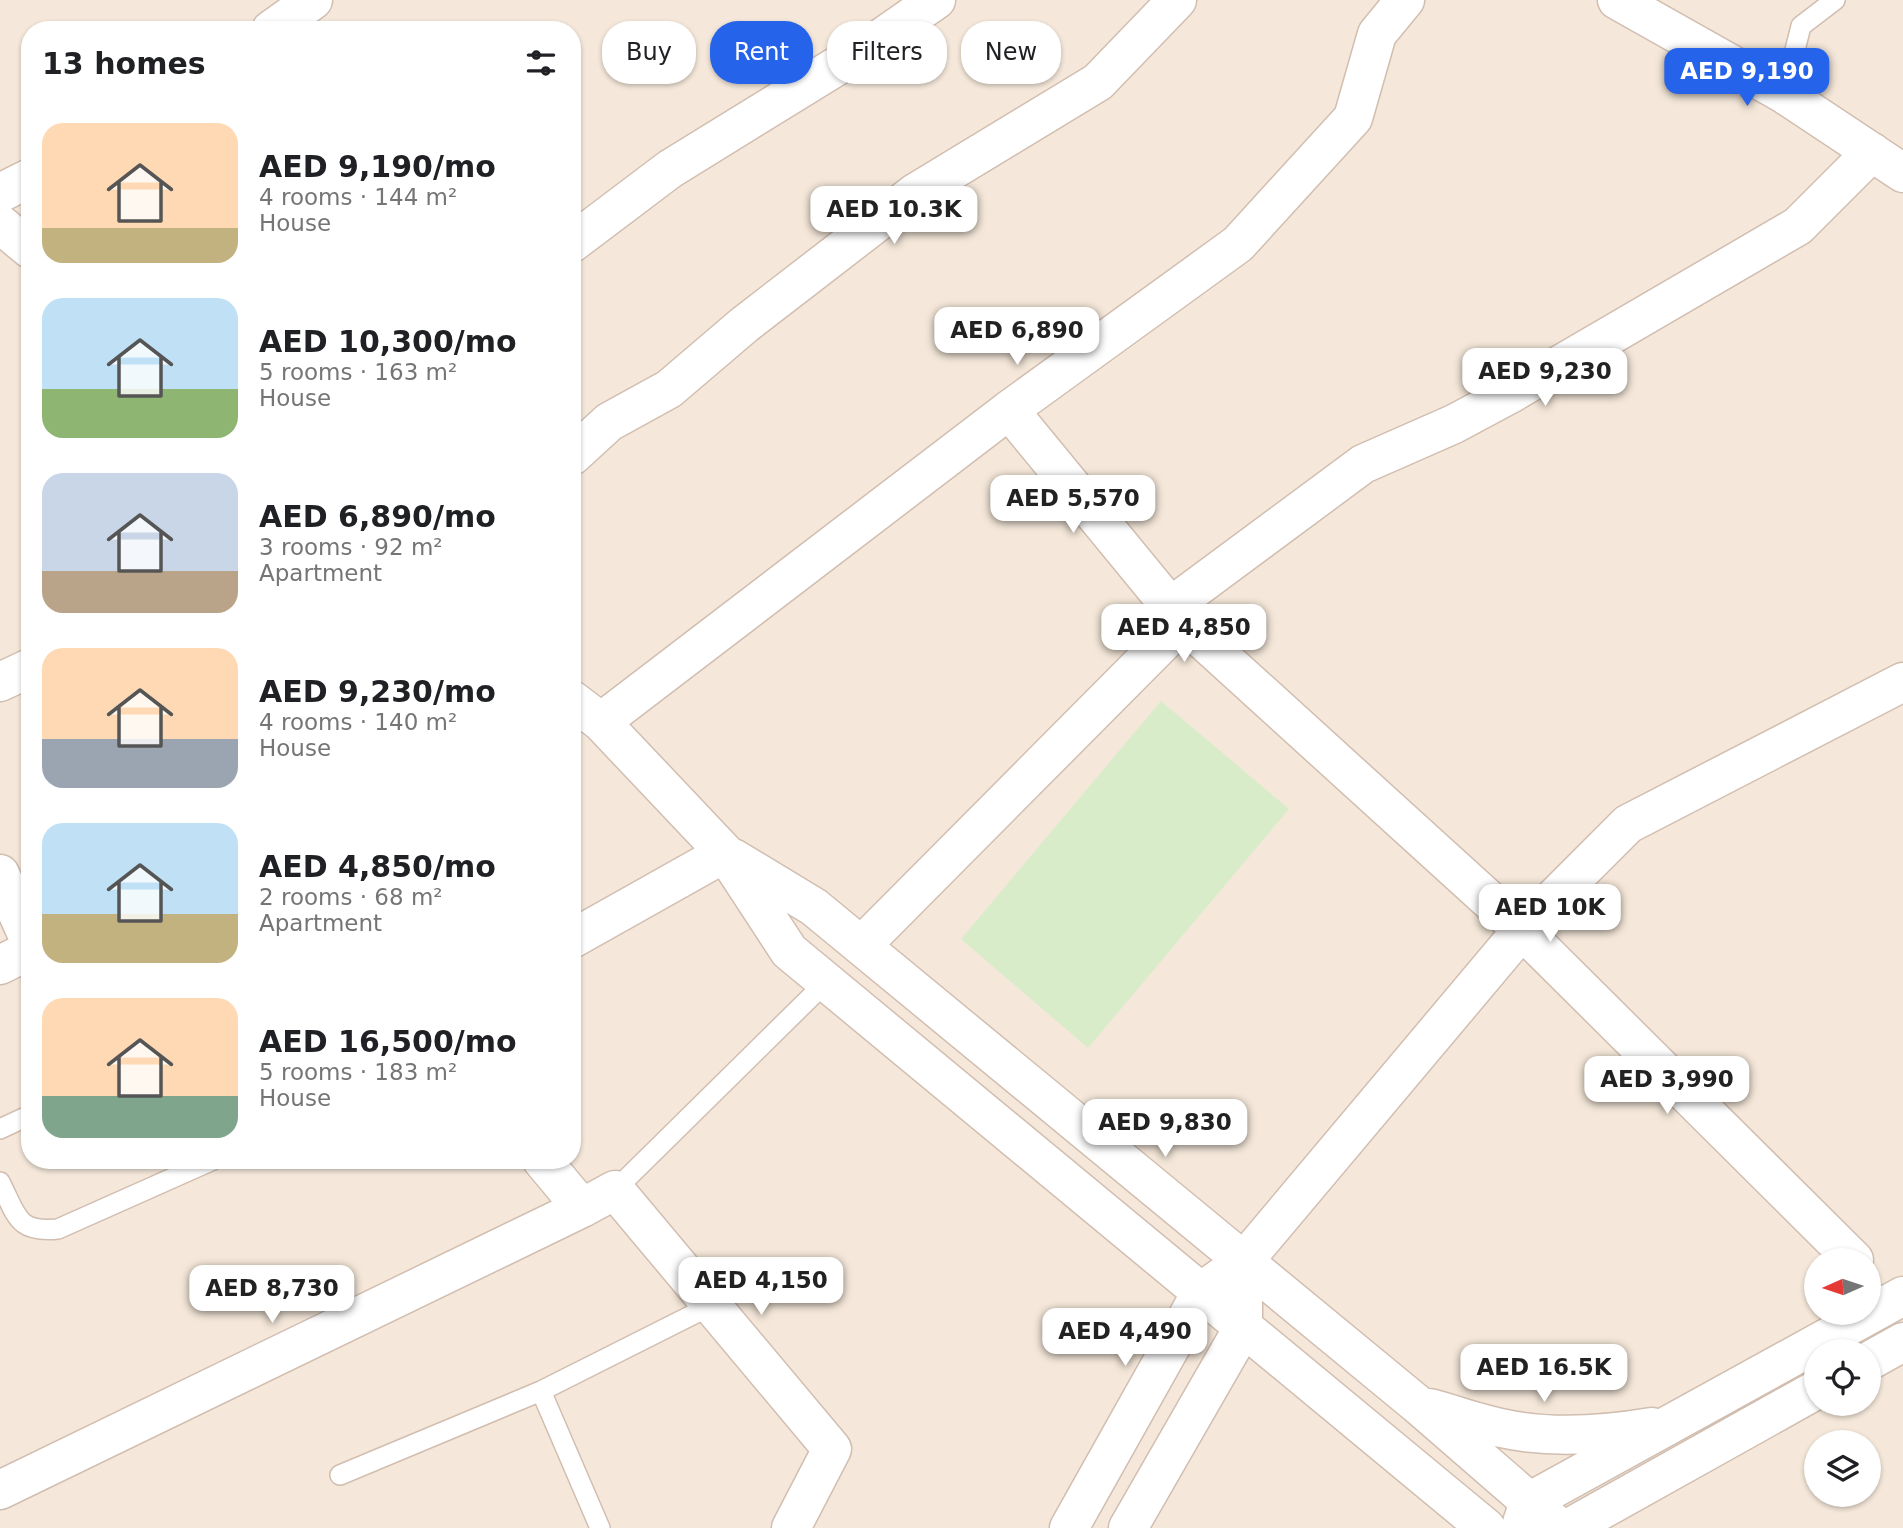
<!DOCTYPE html>
<meta charset="utf-8">
<style>
:root{--surface:#fff;--page:#f6f6f6;--text:#202124;--muted:#757577;--accent:#2563eb}
body{margin:0;font-family:"DejaVu Sans",sans-serif;background:var(--page);color:var(--text);height:100vh;display:flex;flex-direction:column;font-size:26px;white-space:nowrap}
*{box-sizing:border-box;margin:0}
p{font-size:23px;color:var(--muted)}
.icon{flex:none;width:38px;height:38px;fill:none;stroke:currentColor;stroke-width:2;stroke-linecap:round;stroke-linejoin:round}
.map{position:relative;flex:1;overflow:hidden}
.sheet{position:absolute;left:21px;top:21px;width:560px;height:1148px;display:flex;flex-direction:column;background:var(--surface);border-radius:28px;box-shadow:0 2px 5px #0004}
.sheet>*{flex:none}
.top-card{position:absolute;left:602px;top:21px;width:665px;height:63px;display:flex;gap:14px}
.needle{width:46px;rotate:267deg}
.controls{position:absolute;left:1804px;top:1248px;display:grid;gap:14px}
.controls a{display:grid;place-items:center;width:77px;height:77px;border-radius:50%;background:var(--surface);box-shadow:0 2px 5px #0004;font-size:35px}
.price{position:absolute;translate:-50% -60px;padding:0 16px;border-radius:14px;background:#fff;color:#222;font-size:23px;line-height:46px;filter:drop-shadow(0 2px 4px #0008)}
.price::after{content:'';position:absolute;left:50%;top:42px;width:21px;height:16px;margin-left:-10px;background:inherit;clip-path:polygon(0 0,100% 0,50% 100%)}
.price.current{background:var(--accent);color:#fff}
ul{padding:0;list-style:none}
li{display:flex;align-items:center;gap:21px;height:175px;padding:0 21px}
li span{display:grid;place-items:center;flex:none;width:196px;height:140px;border-radius:21px;color:#555}
li>.icon{margin-inline-start:auto}
span .icon{width:84px;height:84px;fill:#fffc;stroke-width:1}
li b{font-size:30px}
h2{display:flex;justify-content:space-between;align-items:center;height:84px;padding:0 21px;font-size:30px}
.chip{padding:0 24px;border-radius:28px;background:var(--surface);box-shadow:0 2px 5px #0004;font-size:24px;line-height:63px}
.chip.current{background:var(--accent);color:#fff}
.map>svg:first-child{display:block}
.residential{fill:#f5e8da;fill-rule:evenodd}
.green{fill:#d8ecc9}
.lines{fill:none;stroke-linecap:round;stroke-linejoin:round}
.service-casing{stroke:#d1beb0;stroke-width:22}
.minor-casing{stroke:#d1beb0;stroke-width:41}
.service{stroke:#fff;stroke-width:19}
.minor{stroke:#fff;stroke-width:38}
</style>
<div class="map">
<svg width="1903" height="1528" viewBox="0 0 1903 1528">
<rect width="100%" height="100%" fill="#fdf6ec"/>
<path class="residential" d="M0,0h1903v1528h-1903zM30,30h542v1130h-542zM1816,1260h53v52h-53zM1816,1351h53v53h-53zM1816,1442h53v52h-53z"/>
<path class="green" d="M1161,701l128,108 -201,239 -127,-109z"/>
<g class="lines">
<defs>
<path id="service" d="M1784,94l17,-68 34,-26
M0,1129l30,-14
M0,1182c17,33 16,51 58,47l155,-69
M615,1190l211,-208
M541,1391l171,-86
M340,1475l201,-84 59,137"/>
<path id="minor" d="M1617,0l167,94 119,79
M271,30l42,-30
M0,193l30,-15
M0,224l30,25
M572,243l98,-74 201,-124 65,-45
M1009,410l174,212
M572,456l37,-34 60,-33 75,-64 171,-132 183,-111 79,-82
M1170,607l193,-143 91,-40 56,-30 288,-168 74,-74
M0,682l30,-14
M572,700l29,22 124,131 64,98 697,577
M601,722l408,-312 229,-166 115,-126 24,-84 28,-34
M733,858l81,49 603,497 143,124
M0,874l30,67
M572,939l153,-86
M861,946l322,-324 339,308 332,330
M0,965l30,-15
M582,1208l33,-18 217,259 -41,79
M1869,1361l34,-19
M1429,1408c24,6 48,15 72,20 48,11 103,7 151,-1
M0,1490l582,-282 -40,-48
M1522,1523l7,-21 374,-206
M1069,1528l133,-237 41,-29 279,-332 106,-106 275,-142
M1128,1528l115,-200v-26
M1569,1528l247,-138"/>
</defs>
<use href="#service" class="service-casing"/>
<use href="#minor" class="minor-casing"/>
<use href="#service" class="service"/>
<use href="#minor" class="minor"/>
</g>
</svg>
<div class="controls">
<a><svg class="needle" viewBox="-14 -14 28 28"><path d="M0-13l5 13h-10z" fill="#e53935"/><path d="M0 13l5-13h-10z" fill="#757577"/></svg></a>
<a><svg class="icon" aria-label="locate" viewBox="0 0 24 24"><circle cx="12" cy="12" r="6"/><path d="M12 2v4M12 18v4M2 12h4M18 12h4"/></svg></a>
<a><svg class="icon" aria-label="layers" viewBox="0 0 24 24"><path d="M12 4l9 5-9 5-9-5zM3 14l9 5 9-5"/></svg></a>
</div>
<b class="price current" style="left:1747px;top:108px">AED 9,190</b>
<b class="price" style="left:894px;top:246px">AED 10.3K</b>
<b class="price" style="left:1017px;top:367px">AED 6,890</b>
<b class="price" style="left:1545px;top:408px">AED 9,230</b>
<b class="price" style="left:1073px;top:535px">AED 5,570</b>
<b class="price" style="left:1184px;top:664px">AED 4,850</b>
<b class="price" style="left:1550px;top:944px">AED 10K</b>
<b class="price" style="left:1667px;top:1116px">AED 3,990</b>
<b class="price" style="left:1165px;top:1159px">AED 9,830</b>
<b class="price" style="left:761px;top:1317px">AED 4,150</b>
<b class="price" style="left:272px;top:1325px">AED 8,730</b>
<b class="price" style="left:1125px;top:1368px">AED 4,490</b>
<b class="price" style="left:1544px;top:1404px">AED 16.5K</b>
<div class="top-card">
<a class="chip">Buy</a>
<a class="chip current">Rent</a>
<a class="chip">Filters</a>
<a class="chip">New</a>
</div>
<section class="sheet">
<h2>13 homes<svg class="icon" aria-label="filters" viewBox="0 0 24 24"><path d="M4 7h16M4 17h16"/><circle cx="9" cy="7" r="2"/><circle cx="15" cy="17" r="2"/></svg></h2>
<ul>
<li><span style="background:linear-gradient(#ffd9b3 75%,#c2b280 0)"><svg class="icon" aria-label="home" viewBox="0 0 24 24"><path d="M3 11l9-7 9 7M6 9v11h12V9"/></svg></span><div><b>AED 9,190/mo</b><p>4 rooms · 144 m²</p><p>House</p></div></li>
<li><span style="background:linear-gradient(#bfe0f5 65%,#8fb573 0)"><svg class="icon" aria-label="home" viewBox="0 0 24 24"><path d="M3 11l9-7 9 7M6 9v11h12V9"/></svg></span><div><b>AED 10,300/mo</b><p>5 rooms · 163 m²</p><p>House</p></div></li>
<li><span style="background:linear-gradient(#c9d6e8 70%,#b9a48a 0)"><svg class="icon" aria-label="home" viewBox="0 0 24 24"><path d="M3 11l9-7 9 7M6 9v11h12V9"/></svg></span><div><b>AED 6,890/mo</b><p>3 rooms · 92 m²</p><p>Apartment</p></div></li>
<li><span style="background:linear-gradient(#ffd9b3 65%,#9aa5b1 0)"><svg class="icon" aria-label="home" viewBox="0 0 24 24"><path d="M3 11l9-7 9 7M6 9v11h12V9"/></svg></span><div><b>AED 9,230/mo</b><p>4 rooms · 140 m²</p><p>House</p></div></li>
<li><span style="background:linear-gradient(#bfe0f5 65%,#c2b280 0)"><svg class="icon" aria-label="home" viewBox="0 0 24 24"><path d="M3 11l9-7 9 7M6 9v11h12V9"/></svg></span><div><b>AED 4,850/mo</b><p>2 rooms · 68 m²</p><p>Apartment</p></div></li>
<li><span style="background:linear-gradient(#ffd9b3 70%,#7fa58c 0)"><svg class="icon" aria-label="home" viewBox="0 0 24 24"><path d="M3 11l9-7 9 7M6 9v11h12V9"/></svg></span><div><b>AED 16,500/mo</b><p>5 rooms · 183 m²</p><p>House</p></div></li>
</ul>
</section>
</div>
